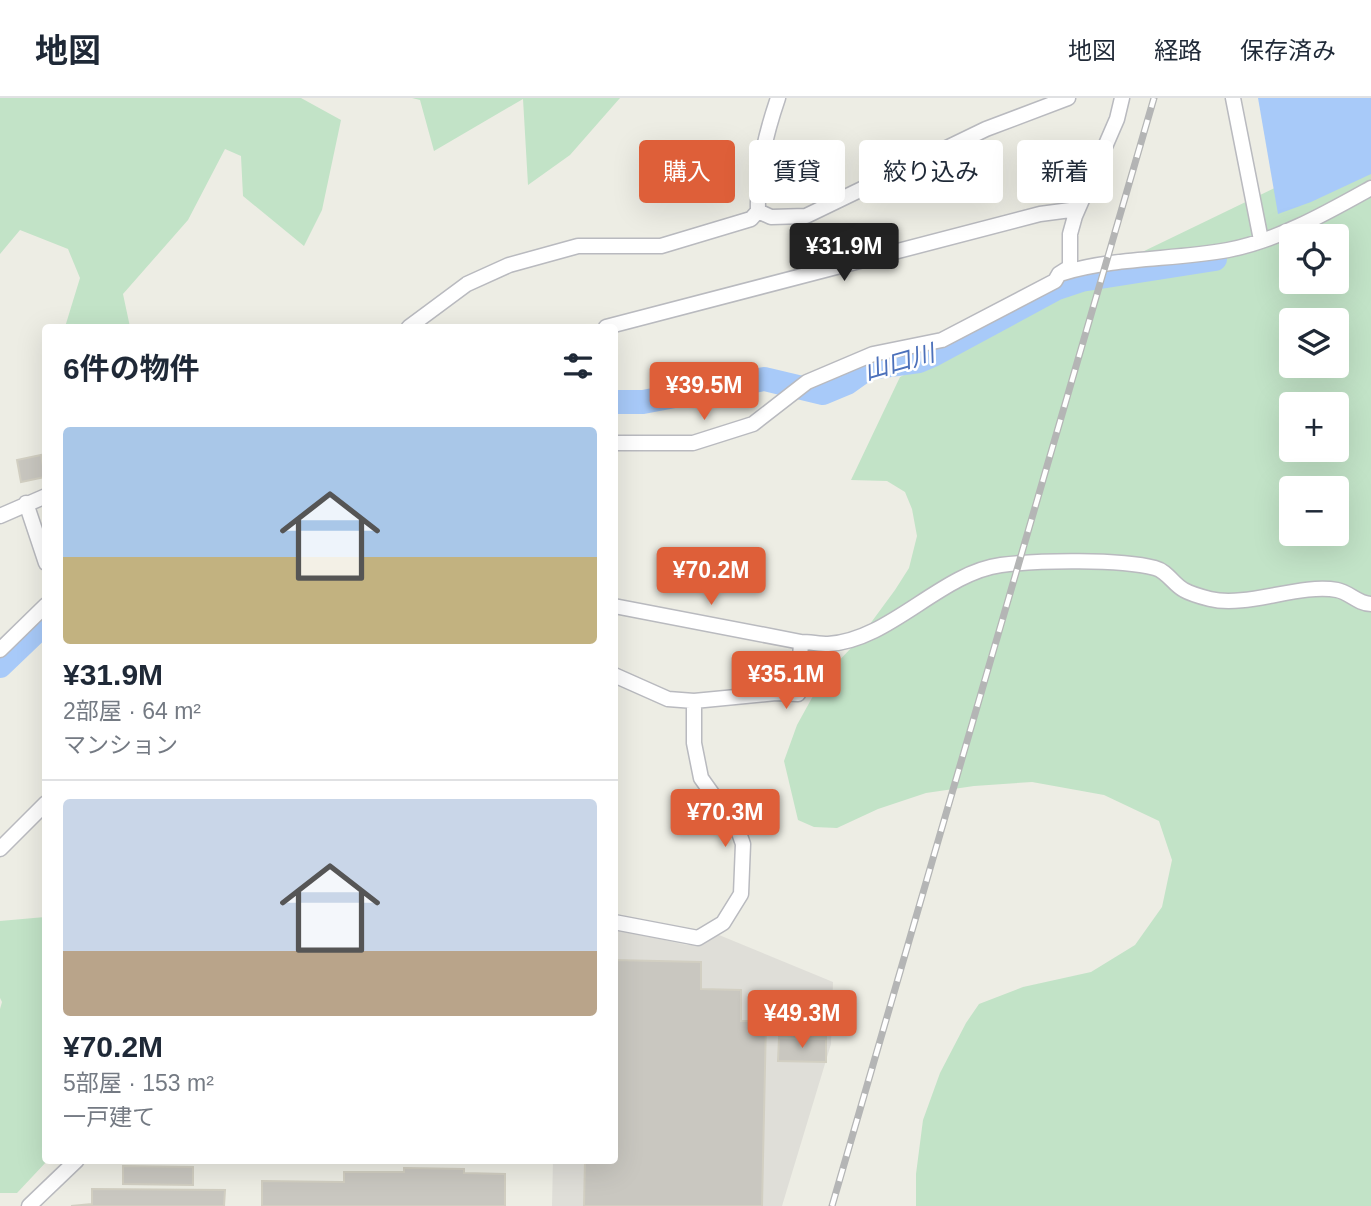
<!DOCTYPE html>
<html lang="ja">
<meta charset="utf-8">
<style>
:root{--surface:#fff;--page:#f6f6f7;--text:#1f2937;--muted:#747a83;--line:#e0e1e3;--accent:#de5f39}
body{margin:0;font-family:Arial,"Noto Sans JP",sans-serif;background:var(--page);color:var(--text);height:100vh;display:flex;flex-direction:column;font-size:26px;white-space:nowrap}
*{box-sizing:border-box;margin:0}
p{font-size:23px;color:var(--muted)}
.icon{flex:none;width:38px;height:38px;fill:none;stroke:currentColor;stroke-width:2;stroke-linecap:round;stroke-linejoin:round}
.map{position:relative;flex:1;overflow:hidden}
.panel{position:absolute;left:42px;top:226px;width:576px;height:840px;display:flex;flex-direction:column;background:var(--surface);border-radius:7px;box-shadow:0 7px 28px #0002}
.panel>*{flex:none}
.hud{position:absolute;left:639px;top:42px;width:626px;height:63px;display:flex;gap:14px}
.controls{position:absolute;left:1279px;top:126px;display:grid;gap:14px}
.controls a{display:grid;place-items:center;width:70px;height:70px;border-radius:7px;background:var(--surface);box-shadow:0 7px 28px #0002;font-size:35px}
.price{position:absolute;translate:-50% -60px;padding:0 16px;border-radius:7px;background:var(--accent);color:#fff;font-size:23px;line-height:46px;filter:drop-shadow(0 2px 4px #0008)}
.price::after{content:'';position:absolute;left:50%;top:42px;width:21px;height:16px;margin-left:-10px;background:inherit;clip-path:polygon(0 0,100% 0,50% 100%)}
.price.active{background:#222;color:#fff}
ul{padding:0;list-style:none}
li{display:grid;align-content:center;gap:14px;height:371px;padding:0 21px}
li+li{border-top:2px solid var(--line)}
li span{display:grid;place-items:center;height:217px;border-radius:7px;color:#555}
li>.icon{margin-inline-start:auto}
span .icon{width:126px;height:126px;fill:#fffc;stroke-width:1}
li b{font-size:30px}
h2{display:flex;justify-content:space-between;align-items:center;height:84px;padding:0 21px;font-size:30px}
.chip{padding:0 24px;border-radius:7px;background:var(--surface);box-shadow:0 7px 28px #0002;font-size:24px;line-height:63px}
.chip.active{background:var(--accent);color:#fff}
header{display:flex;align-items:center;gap:42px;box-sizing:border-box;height:98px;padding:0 35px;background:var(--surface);border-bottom:2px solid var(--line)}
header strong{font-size:33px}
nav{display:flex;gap:38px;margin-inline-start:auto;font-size:24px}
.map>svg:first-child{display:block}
.industrial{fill:#dfded8}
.green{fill:#c2e3c7;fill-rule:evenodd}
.water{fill:#a8caf9}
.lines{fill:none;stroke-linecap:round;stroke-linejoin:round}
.river{stroke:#a8caf9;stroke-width:24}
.building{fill:#c9c7c0;stroke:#d2cfc2;stroke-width:2}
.minor-casing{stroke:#b9babf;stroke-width:17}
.minor{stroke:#fff;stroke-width:14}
.rail-casing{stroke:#b4b5b5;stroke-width:7}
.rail{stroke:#fff;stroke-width:4.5;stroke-dasharray:13;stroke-linecap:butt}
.labels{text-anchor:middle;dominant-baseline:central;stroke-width:5;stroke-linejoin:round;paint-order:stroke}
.water-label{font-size:24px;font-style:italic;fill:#4c71bb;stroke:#fff}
</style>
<header>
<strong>地図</strong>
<nav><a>地図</a><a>経路</a><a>保存済み</a></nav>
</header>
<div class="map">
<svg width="1371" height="1108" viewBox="0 0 1371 1108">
<rect width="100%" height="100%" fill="#edede4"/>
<path class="industrial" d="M614,831l73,16 32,-10 114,47 -2,62 -49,162h-230l1,-46h61z"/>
<path class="green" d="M0,0h301l40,22 -19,90 -18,36 -61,-50 -2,-40 -16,-7 -37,71 -65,74 7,33h-65l15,-49 -12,-29 -48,-19 -20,24z
M412,0h208l-50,57 -42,30 -5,-86 -89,52 -14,-51z
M1371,49v1059h-455v-32l7,-54 17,-47 26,-50 13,-19 44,-17 68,-15 44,-27 27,-38 10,-47 -13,-39 -55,-26 -72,-13 -58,4 -48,7 -48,16 -41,19 -23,-1 -16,-7 -14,-59 13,-36 27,-49 32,-33 39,-53 14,-22 8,-32 -5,-27 -7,-17 -18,-11 -36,-1 49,-103 209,-109 172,-83zM1292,138h45v46h-45zM1292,222h45v46h-45zM1292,306h45v46h-45zM1292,390h45v46h-45z
M45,819l1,243h2l-31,33h-17v-184l2,-7 -2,-4v-77z"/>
<path class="water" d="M1258,0h113v76l-60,28 -33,12z"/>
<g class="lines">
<path class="river" d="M614,304h29l121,-23 59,14 24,-10 21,-15 51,-7 14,-6 124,-67 24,-8 134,-21
M0,568l46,-44"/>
</g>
<path class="building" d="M41,357l4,22 -24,5 -4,-22z
M614,862l87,2v27l40,1v31h25l-4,185h-178l1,-46h29z
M779,919l47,1v19l-47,-1z
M779,940l47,1v23l-48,-1z
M123,1068l70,1v18l-70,-1z
M404,1070l60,1v4l41,1v32h-243v-25l82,1v-10h60z
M92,1091l133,1 -1,16h-153l21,-2z"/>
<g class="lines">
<defs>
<path id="minor" d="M1233,0l28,142
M758,113l13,6 35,-1 180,-87 82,-31
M1063,175c54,-16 110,-13 165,-23 51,-10 98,-37 143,-62
M409,229l58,-43 42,-19 69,-19h83l90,-27 7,-8c-1,-40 7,-75 20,-113
M606,229l434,-113 38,-5
M614,345h79l60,-19 54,-42 66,-28 69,-14 113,-59 4,-7 11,-7v-33l5,-18 42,-97 5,-21
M26,405l20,60
M0,418l46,-20
M614,508l187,36c9,0 18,2 27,2 61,-3 113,-71 173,-79 38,-5 119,-6 154,3 12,3 19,17 29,22 7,4 18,7 26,9 37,9 90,-16 127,-9 12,2 21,14 34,14
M0,552l46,-45
M614,577l54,24 26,2 82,-8 22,1 3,-52
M0,751l46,-46
M614,824l84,16 25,-15 18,-29 2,-50 -5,-14 -37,-52 -7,-35v-42
M29,1108l48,-46"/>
</defs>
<use href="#minor" class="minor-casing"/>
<use href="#minor" class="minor"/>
<defs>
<path id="rail" d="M832,1108l322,-1108"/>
</defs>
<use href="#rail" class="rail-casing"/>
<use href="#rail" class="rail"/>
</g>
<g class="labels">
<g class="water-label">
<text transform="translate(899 264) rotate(-16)">山口川</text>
</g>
</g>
</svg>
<div class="controls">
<a><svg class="icon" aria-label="locate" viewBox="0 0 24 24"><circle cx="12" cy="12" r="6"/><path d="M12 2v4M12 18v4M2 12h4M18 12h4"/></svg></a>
<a><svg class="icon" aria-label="layers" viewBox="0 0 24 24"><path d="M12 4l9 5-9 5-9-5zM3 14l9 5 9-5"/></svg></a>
<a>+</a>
<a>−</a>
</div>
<b class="price active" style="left:844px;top:185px">¥31.9M</b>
<b class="price" style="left:704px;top:324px">¥39.5M</b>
<b class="price" style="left:711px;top:509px">¥70.2M</b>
<b class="price" style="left:786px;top:613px">¥35.1M</b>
<b class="price" style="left:725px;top:751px">¥70.3M</b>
<b class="price" style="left:802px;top:952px">¥49.3M</b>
<div class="hud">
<a class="chip active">購入</a>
<a class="chip">賃貸</a>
<a class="chip">絞り込み</a>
<a class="chip">新着</a>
</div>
<section class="panel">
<h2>6件の物件<svg class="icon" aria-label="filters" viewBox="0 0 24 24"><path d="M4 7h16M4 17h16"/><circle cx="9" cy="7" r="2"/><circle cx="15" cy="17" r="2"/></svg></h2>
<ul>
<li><span style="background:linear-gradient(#a9c7e8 60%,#c2b280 0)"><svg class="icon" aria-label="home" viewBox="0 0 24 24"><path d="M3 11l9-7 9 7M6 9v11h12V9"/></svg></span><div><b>¥31.9M</b><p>2部屋 · 64 m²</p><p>マンション</p></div></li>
<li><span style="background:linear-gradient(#c9d6e8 70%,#b9a48a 0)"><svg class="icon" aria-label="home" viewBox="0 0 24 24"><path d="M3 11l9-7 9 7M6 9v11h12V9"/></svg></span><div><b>¥70.2M</b><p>5部屋 · 153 m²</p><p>一戸建て</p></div></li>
</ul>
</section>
</div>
